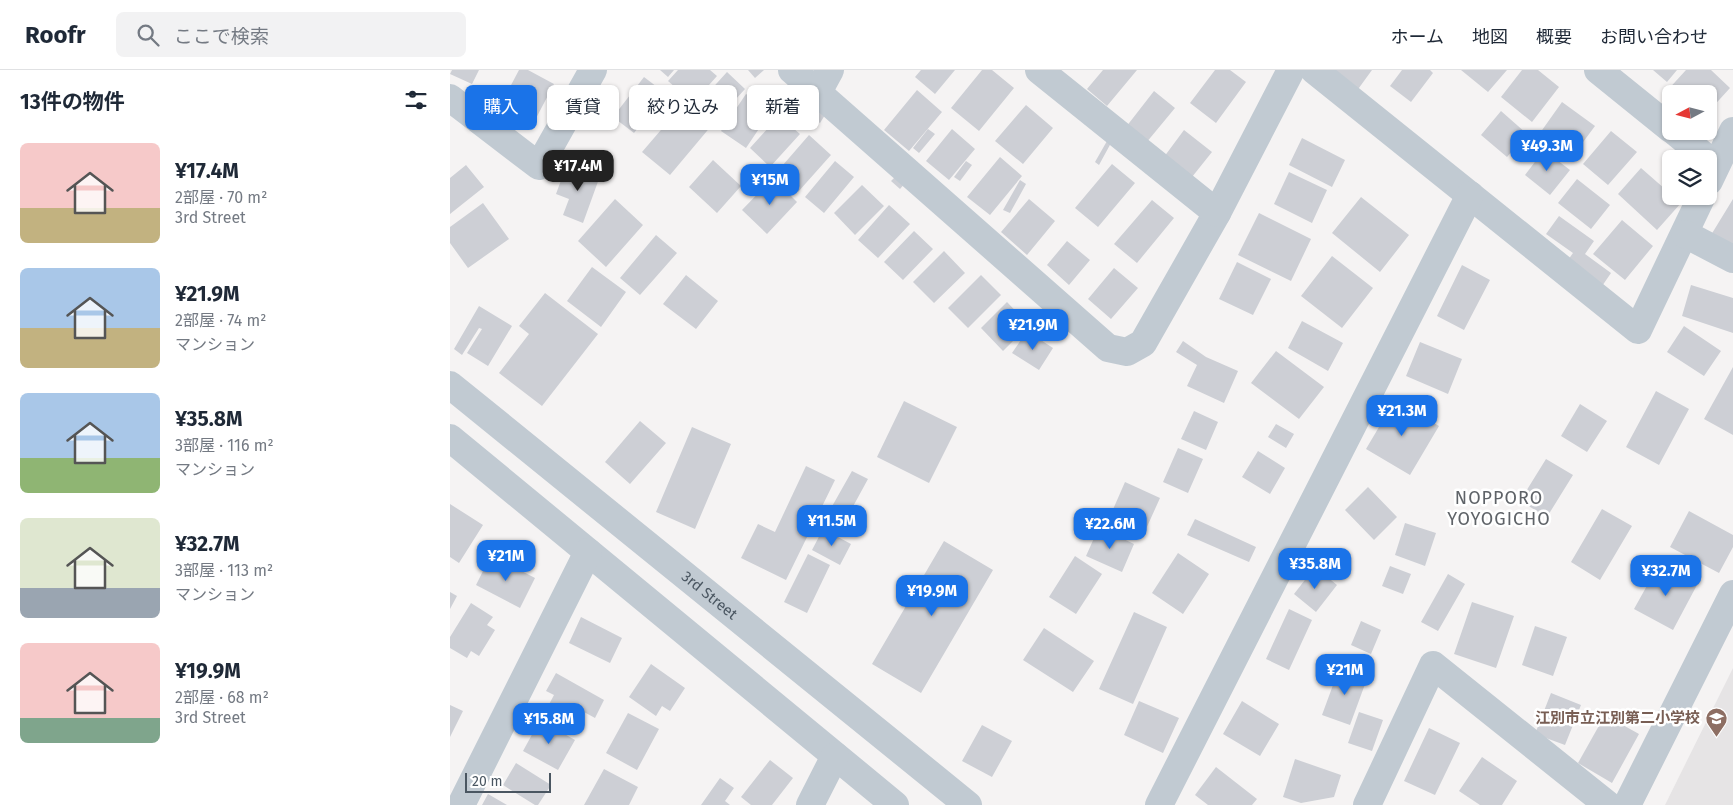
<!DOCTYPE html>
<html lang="ja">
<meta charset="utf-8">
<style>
:root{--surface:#fff;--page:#f2f2f3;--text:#1f2937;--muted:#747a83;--line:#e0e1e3;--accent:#1a73e8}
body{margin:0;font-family:"Fira Sans","Noto Sans JP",sans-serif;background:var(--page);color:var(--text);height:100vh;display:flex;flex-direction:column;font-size:19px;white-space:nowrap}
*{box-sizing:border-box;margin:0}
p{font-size:16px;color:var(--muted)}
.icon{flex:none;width:28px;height:28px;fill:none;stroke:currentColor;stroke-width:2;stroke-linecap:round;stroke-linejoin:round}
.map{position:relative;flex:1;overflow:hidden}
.side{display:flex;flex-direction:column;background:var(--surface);width:450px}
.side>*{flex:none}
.top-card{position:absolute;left:15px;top:15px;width:475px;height:45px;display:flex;gap:10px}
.needle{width:32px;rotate:263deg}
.fabs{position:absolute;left:1212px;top:15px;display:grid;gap:10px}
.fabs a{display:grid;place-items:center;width:55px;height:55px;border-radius:8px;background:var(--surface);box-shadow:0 1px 4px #0004;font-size:25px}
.scale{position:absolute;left:15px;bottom:12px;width:86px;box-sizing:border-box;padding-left:5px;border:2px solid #4a5661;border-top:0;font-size:14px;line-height:18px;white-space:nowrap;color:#4a5661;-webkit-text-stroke:4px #fff;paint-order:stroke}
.price{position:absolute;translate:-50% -42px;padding:0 11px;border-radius:10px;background:var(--accent);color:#fff;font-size:16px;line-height:32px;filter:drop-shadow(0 1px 2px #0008)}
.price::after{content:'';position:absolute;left:50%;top:30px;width:15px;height:11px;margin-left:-8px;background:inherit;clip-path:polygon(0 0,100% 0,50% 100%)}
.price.active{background:#222;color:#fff}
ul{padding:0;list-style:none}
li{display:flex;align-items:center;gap:15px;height:125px;padding:0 20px}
li span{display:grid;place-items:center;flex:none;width:140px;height:100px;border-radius:8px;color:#555}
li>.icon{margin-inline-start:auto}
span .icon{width:60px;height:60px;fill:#fffc;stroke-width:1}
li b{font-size:21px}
h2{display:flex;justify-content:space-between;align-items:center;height:60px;padding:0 20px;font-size:21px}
.tag{padding:0 18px;border-radius:8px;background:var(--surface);box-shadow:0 1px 4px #0004;font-size:18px;line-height:45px}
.tag.active{background:var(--accent);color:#fff}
header{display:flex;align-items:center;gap:30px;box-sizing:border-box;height:70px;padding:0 25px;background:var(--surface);border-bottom:1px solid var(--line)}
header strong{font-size:24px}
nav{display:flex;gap:28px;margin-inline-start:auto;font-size:18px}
.search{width:350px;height:45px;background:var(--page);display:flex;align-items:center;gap:12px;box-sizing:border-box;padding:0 18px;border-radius:8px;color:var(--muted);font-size:19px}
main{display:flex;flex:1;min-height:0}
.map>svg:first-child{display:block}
.education{fill:#e6e4e5}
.building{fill:#cdcfd5}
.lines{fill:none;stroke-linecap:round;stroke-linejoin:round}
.minor{stroke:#c1cad2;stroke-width:28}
.labels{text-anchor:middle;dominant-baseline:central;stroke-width:5;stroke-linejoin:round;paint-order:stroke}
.street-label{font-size:15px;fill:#4a5661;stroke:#fff}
.education-label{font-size:15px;font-weight:bold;fill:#785e54;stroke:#fff;text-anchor:end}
.quarter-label{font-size:18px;letter-spacing:1px;fill:#5f6368;stroke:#fff}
</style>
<header>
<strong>Roofr</strong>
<div class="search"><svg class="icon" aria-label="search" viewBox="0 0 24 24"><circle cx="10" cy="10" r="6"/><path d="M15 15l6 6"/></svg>ここで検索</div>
<nav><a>ホーム</a><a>地図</a><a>概要</a><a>お問い合わせ</a></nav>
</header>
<main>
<section class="side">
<h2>13件の物件<svg class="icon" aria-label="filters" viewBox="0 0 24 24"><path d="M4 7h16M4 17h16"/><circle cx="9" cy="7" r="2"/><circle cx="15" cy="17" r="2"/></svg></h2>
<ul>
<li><span style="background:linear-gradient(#f6c9c9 65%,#c2b280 0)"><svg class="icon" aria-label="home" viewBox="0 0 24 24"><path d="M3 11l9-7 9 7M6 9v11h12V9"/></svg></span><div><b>¥17.4M</b><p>2部屋 · 70 m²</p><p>3rd Street</p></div></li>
<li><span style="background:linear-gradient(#a9c7e8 60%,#c2b280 0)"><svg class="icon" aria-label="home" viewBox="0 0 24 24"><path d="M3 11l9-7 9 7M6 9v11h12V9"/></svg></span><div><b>¥21.9M</b><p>2部屋 · 74 m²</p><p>マンション</p></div></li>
<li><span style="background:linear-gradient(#a9c7e8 65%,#8fb573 0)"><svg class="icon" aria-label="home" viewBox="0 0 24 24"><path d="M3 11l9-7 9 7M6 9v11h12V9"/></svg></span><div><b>¥35.8M</b><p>3部屋 · 116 m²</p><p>マンション</p></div></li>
<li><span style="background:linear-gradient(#dfe7d0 70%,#9aa5b1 0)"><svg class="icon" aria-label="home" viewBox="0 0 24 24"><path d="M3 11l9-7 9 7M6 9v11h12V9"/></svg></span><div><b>¥32.7M</b><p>3部屋 · 113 m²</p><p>マンション</p></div></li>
<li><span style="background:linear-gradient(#f6c9c9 75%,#7fa58c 0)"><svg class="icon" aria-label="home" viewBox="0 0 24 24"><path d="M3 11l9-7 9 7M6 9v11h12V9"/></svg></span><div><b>¥19.9M</b><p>2部屋 · 68 m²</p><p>3rd Street</p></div></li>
</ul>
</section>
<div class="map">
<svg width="1283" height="735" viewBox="0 0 1283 735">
<rect width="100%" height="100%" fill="#f5f3f3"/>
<path class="education" d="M1283,598v137h-68z"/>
<path class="building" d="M2,0h27l-7,14 -22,-10z
M69,0h9l26,14 -21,40 -33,-18z
M210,0h14l-6,7z
M228,0h32l7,6 -24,27 -25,-22z
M298,0h16l-9,8z
M471,0h34l-20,24 -20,-17z
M532,0h10l22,18 -35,43 -28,-23z
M653,0h34l-30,36 -20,-17z
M765,0h15l16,12 -30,41 -26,-20z
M886,0h36l-16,22 -23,-18z
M952,0h28l3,3 -22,29 -21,-16z
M1011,0h46l-19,22z
M1072,0h16l21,17 -27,35 -31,-25z
M1203,0h24l-10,12z
M1236,0h25l19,18 -21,23v-17h-38v5l-6,-6z
M277,2l18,17 -30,33 -18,-17z
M194,7l21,16 -31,40 -21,-16z
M336,16l6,6 -5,5 -6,-5z
M467,20l25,22 -33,39 -25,-21z
M704,21l21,17 -29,35 -20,-16z
M296,24l25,17 -25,37 -25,-17z
M235,32l27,23 -42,50 -28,-23z
M1112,32l33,24 -23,31 -32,-24z
M576,35l27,23 -30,36 -28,-23z
M367,39l8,6 -5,8 -8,-5z
M1051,41l26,23 -20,23 -26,-22z
M329,46l21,18 -30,33 -20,-19z
M478,59l7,5 -16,19 -6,-5z
M502,59l23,20 -26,31 -23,-19z
M734,60l28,22 -24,30 -27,-21z
M1161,61l26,21 -29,33 -25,-21z
M359,65l22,20 -33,37 -22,-19z
M852,68l43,22 -13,27 -43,-22z
M657,71l4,2 -12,22 -4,-3z
M1094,80l26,20 -20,25 -25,-20z
M550,87l22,19 -32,39 -23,-18z
M263,90l28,26 -24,27 -28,-26z
M385,91l19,16 -30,36 -19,-16z
M516,91l6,4 -12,16 -6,-4z
M117,94l33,12 -17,47 -20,-8 6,-16 -13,-5z
M662,94l23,19 -37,44 -23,-19z
M16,95l18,22 -34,27v-36z
M1191,98l40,35 -24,27 -39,-36z
M839,102l38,18 -15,33 -38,-19z
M448,104l8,8 -6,7 -9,-8z
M323,108l24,24 -30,32 -25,-24z
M1127,109l33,26 -19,24 -33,-26z
M570,110l6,4 -16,29 -7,-3z
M412,115l22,21 -29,29 -21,-22z
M911,127l48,38 -29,37 -48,-39z
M165,129l28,26 -37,42 -28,-26z
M579,129l26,22 -28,34 -26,-23z
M1283,129v49l-22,-13z
M702,130l22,18 -37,45 -23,-19z
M33,133l26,36 -41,29 -18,-25v-16z
M439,135l21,19 -32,34 -20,-18z
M809,143l52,26 -20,42 -53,-26z
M1109,146l35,25 -9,13 26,19 -13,19 -35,-25 10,-14 -27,-19z
M1172,150l31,26 -28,34 -32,-26z
M464,161l19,18 -30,31 -19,-18z
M206,165l21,18 -37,42 -20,-17z
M617,171l23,19 -21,25 -22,-20z
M494,181l21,22 -31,30 -21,-21z
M882,186l41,32 -31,40 -41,-32z
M787,192l34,17 -18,36 -34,-16z
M1012,195l28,15 -26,50 -27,-14z
M142,197l34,25 -25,35 -34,-26z
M664,198l24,20 -27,31 -23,-20z
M236,205l32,26 -22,28 -33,-25z
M531,205l20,20 -33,33 -20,-20z
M1241,215l42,13v35l-51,-17z
M95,223l53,41 -56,72 -43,-33 30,-39 -10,-8z
M557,232l22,23 -26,26 -22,-23z
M29,236l33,20 -24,40 -21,-13 15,-24 -3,-1 -17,27 -8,-6z
M852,251l41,22 -15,28 -40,-23z
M1234,256l37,25 -17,25 -37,-24z
M577,261l26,17 -14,22 -27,-17z
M733,271l23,16 32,14 -14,32 -37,-17 10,-21 -21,-13z
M970,272l42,17 -14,35 -42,-18z
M826,281l48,36 -25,32 -48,-36z
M1283,297v68l-29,-16z
M1206,321l33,18 -30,56 -33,-18z
M945,330l44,26 -29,49 -44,-26z
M454,331l53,26 -28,56 -52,-26z
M1130,334l27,17 -20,31 -26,-16z
M744,341l24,11 -12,28 -25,-11z
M190,351l26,22 -36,41 -25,-22z
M826,354l18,10 -8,14 -18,-11z
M242,357l39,17 -36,85 -39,-17z
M728,378l25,11 -15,34 -25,-11z
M808,381l27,17 -15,26 -28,-17z
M1096,389l27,16 -26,42 -27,-16z
M356,396l29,14 -49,100 -45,-22 17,-34 17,8z
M402,401l16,8 -18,33 10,7 -7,13 -27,-15z
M675,412l35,16 -14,31 -35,-15z
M918,417l29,30 -23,23 -29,-30z
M0,434l33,21 -24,38 -9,-6z
M1152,439l30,17 -32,54 -29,-18z
M1239,441l44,24v12l-14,26 -49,-26z
M745,449l61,28 -7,15 -62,-27z
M955,453l31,10 -11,33 -30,-11z
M649,457l35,17 -12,28 -36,-16z
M373,459l28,15 -11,21 -28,-15z
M494,471l49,29 -72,123 -49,-29z
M728,483l31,21 -26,40 -31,-21z
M358,484l22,11 -23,48 -23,-11z
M41,485l44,23 -15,30 -44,-23z
M625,486l27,18 -26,40 -27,-17z
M1209,494l38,21 -24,45 -39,-21z
M940,496l21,8 -8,20 -21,-8z
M865,497l22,18 -21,27 -22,-18z
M998,504l17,10 -27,47 -17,-9z
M0,522l7,4 -7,13z
M1022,532l42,14 -18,52 -42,-14z
M21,533l22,14 -6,8 8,5 -16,26 -8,-5 -4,7 -17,-10v-11z
M839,539l23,11 -23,50 -23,-11z
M684,542l33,15 -34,77 -34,-15z
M131,547l41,21 -12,25 -41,-20z
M911,551l20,9 -10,24 -20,-9z
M1085,556l32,11 -14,39 -31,-11z
M594,558l50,33 -21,31 -50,-32z
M201,594l34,24 -15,23 -8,-5 -6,10 -27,-19z
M890,596l28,10 -18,49 -28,-10z
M106,603l48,27 -9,18 -22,-12 -9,16 -19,-10 9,-17 -8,-4z
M1101,623l30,12 -16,40 -30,-11z
M689,631l40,17 -16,35 -39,-18z
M792,631l37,23 -19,32 -37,-22z
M0,635l13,6 -13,26z
M909,642l24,8 -11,31 -24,-8z
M178,643l31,16 -22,41 -31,-17z
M1155,645l34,19 -27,49 -34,-20z
M90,650l35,20 -17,30 -35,-19z
M532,655l30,16 -20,36 -30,-16z
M979,658l31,15 -25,52 -31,-14z
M1032,687l35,24 -15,24h-22l-21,-14z
M845,689l46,16 -7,22 -33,6 -18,-6z
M320,690l23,18 -21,27h-21l-10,-8z
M66,693l35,22 -13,20h-3l-32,-20z
M766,697l41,32 -5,6h-44l-13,-10z
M154,699l34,18 -9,18h-45z
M270,708l14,10 -9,13 5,4h-29z
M38,724l19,11h-25z"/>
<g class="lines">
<g class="minor">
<path d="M342,0l316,278 19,4 16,-9 74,-130 74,-143"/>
<path d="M589,0l178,143"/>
<path d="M864,0l324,260 64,-134"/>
<path d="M1148,0l73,59"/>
<path d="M368,22l12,-22"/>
<path d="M0,28l89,68 54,-96"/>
<path d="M1224,61l34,28"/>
<path d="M1259,111l24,-50"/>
<path d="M1235,164l48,25"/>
<path id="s1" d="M0,315l518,420"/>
<path d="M0,368l445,367"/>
<path d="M11,735l127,-253"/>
<path d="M360,735l25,-49"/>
<path d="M709,735l311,-610"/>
<path d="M917,735l66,-140 175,140"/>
<path d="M1177,735l106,-211"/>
</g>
</g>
<defs>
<symbol id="school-pin" viewBox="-11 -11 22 30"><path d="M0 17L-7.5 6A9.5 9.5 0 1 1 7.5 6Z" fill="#8d6e63" stroke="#fff"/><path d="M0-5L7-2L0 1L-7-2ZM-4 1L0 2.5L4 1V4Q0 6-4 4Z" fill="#fff"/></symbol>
</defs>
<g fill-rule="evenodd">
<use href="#school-pin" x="1254" y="636" width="25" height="34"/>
</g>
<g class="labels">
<g class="street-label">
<text stroke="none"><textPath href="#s1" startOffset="334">3rd Street</textPath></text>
</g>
<g class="education-label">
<text x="1250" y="648">江別市立江別第二小学校</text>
</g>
<g class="quarter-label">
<text x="1049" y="428">NOPPORO<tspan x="1049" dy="21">YOYOGICHO</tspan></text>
</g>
</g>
</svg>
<div class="fabs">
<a><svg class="needle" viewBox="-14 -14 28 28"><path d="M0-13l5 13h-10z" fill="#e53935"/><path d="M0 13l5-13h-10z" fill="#747a83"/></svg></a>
<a><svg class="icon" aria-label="layers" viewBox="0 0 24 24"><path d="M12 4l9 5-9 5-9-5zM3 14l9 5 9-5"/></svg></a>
</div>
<div class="scale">20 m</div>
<b class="price" style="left:1097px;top:102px">¥49.3M</b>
<b class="price active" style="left:128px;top:122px">¥17.4M</b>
<b class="price" style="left:320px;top:136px">¥15M</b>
<b class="price" style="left:583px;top:281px">¥21.9M</b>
<b class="price" style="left:952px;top:367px">¥21.3M</b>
<b class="price" style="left:382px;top:477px">¥11.5M</b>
<b class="price" style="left:660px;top:480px">¥22.6M</b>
<b class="price" style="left:56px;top:512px">¥21M</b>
<b class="price" style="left:865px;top:520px">¥35.8M</b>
<b class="price" style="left:1216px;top:527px">¥32.7M</b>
<b class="price" style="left:482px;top:547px">¥19.9M</b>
<b class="price" style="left:895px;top:626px">¥21M</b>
<b class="price" style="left:99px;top:675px">¥15.8M</b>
<div class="top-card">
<a class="tag active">購入</a>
<a class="tag">賃貸</a>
<a class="tag">絞り込み</a>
<a class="tag">新着</a>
</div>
</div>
</main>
